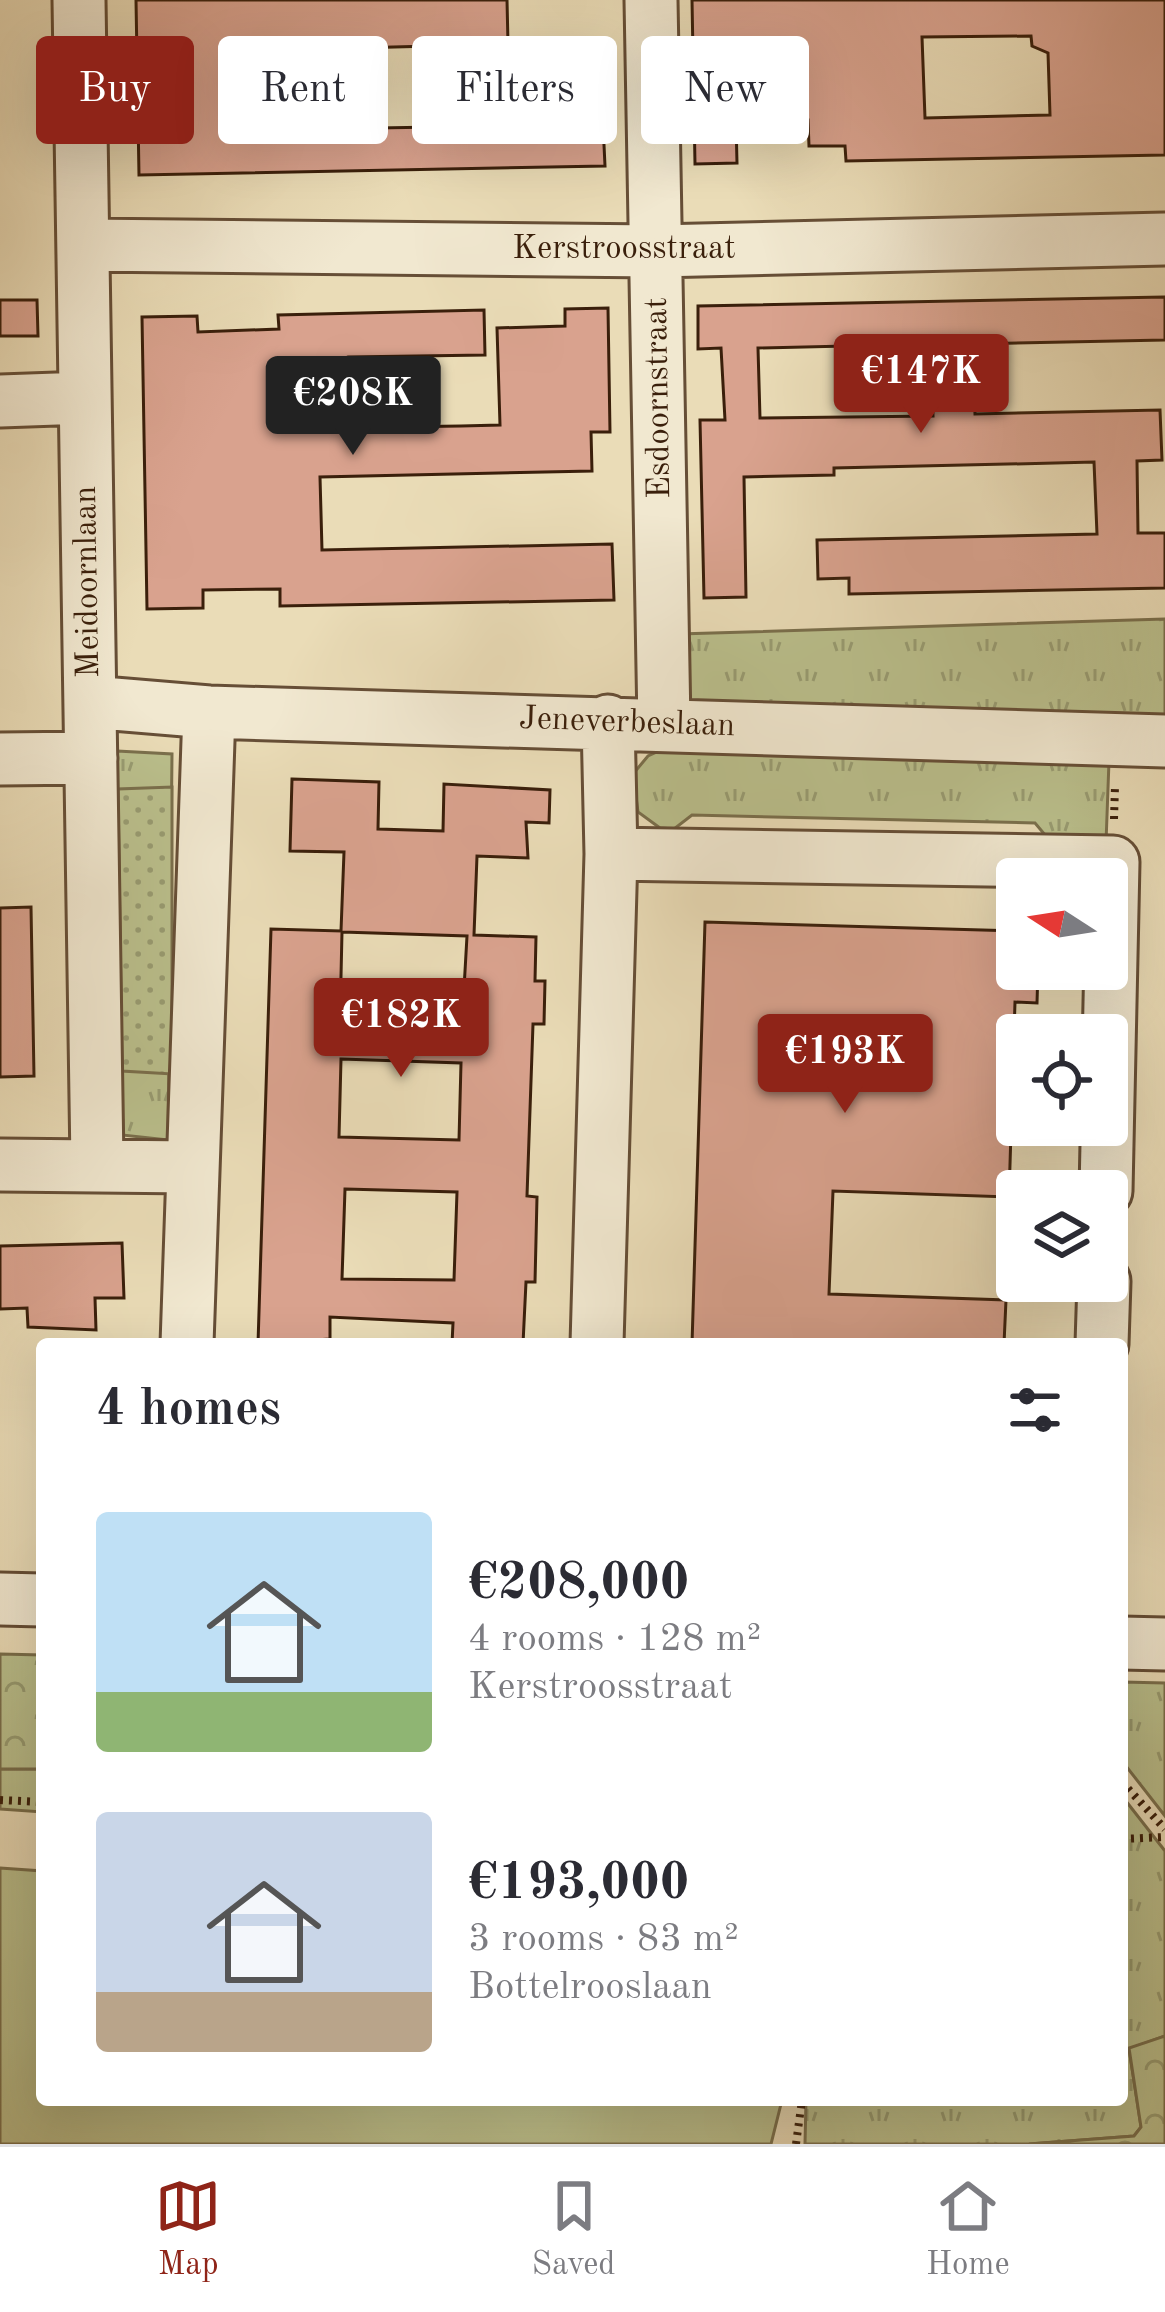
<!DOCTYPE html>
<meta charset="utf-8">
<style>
:root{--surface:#fff;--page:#f2f2f3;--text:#2b2b33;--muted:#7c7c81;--line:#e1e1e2;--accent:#8f2418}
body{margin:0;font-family:"Old Standard TT",serif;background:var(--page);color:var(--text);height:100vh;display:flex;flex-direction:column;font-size:45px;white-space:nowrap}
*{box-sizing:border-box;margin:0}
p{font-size:39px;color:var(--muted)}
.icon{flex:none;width:66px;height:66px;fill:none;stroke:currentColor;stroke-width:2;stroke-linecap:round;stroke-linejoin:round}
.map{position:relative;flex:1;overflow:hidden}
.details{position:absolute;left:36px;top:1338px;width:1092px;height:768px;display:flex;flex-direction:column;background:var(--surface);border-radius:12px;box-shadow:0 12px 48px #0002}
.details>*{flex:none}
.guide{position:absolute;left:36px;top:36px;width:1095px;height:108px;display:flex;gap:24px}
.needle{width:78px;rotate:282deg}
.buttons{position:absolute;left:996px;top:858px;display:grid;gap:24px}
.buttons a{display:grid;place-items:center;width:132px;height:132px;border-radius:12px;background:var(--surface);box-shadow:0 12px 48px #0002;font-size:60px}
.price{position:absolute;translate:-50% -102px;padding:0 27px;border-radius:12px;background:var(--accent);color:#fff;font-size:39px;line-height:78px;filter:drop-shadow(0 3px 6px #0008)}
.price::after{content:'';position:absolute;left:50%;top:72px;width:36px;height:27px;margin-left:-18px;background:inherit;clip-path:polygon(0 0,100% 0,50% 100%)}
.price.active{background:#222;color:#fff}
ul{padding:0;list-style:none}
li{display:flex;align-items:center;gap:36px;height:300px;padding:0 60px}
li span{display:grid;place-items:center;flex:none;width:336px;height:240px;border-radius:12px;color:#555}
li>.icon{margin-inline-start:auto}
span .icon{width:144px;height:144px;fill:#fffc;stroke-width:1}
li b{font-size:51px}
h2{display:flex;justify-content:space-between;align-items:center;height:144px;padding:0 60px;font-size:51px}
.chip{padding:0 42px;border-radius:12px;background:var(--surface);box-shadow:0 12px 48px #0002;font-size:42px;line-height:108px}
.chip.active{background:var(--accent);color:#fff}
.menu{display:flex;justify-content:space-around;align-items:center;height:168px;border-top:3px solid var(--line);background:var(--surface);font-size:33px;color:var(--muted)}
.menu a{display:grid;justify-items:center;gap:6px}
.menu .active{color:var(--accent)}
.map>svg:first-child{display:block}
.grass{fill:url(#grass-tufts);stroke:#7a6f4c;stroke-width:3}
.forest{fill:url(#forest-crowns);stroke:#7a6f4c;stroke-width:3}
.park{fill:url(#park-dots);stroke:#7a6f4c;stroke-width:3}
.garden{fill:#babf8c;stroke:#7a6f4c;stroke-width:3}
.building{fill:#d9a28e;stroke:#3a1f0b;stroke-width:3;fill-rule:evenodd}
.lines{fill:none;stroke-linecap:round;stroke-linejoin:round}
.minor-casing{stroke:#664e36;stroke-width:57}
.path{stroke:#3a1f0b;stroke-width:8;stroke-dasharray:3 6;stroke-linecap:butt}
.minor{stroke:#f1e8d0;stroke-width:51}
.labels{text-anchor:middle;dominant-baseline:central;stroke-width:9;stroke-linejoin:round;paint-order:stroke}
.street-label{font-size:33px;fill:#3a1f0b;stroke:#f1e8d0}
</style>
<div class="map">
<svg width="1165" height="2144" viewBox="0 0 1165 2144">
<defs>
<pattern id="grass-tufts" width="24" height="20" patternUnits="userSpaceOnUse" patternTransform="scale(3)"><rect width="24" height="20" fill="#babf8c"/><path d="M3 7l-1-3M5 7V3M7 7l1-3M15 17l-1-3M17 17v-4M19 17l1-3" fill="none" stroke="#989b71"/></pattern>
<pattern id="forest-crowns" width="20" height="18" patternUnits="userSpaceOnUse" patternTransform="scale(3)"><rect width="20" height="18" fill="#babf8c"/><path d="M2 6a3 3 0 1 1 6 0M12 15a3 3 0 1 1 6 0" fill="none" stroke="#989b71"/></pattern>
<pattern id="park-dots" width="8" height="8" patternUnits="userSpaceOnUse" patternTransform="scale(3)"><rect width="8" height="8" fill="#babf8c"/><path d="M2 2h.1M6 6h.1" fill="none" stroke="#989b71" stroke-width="1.8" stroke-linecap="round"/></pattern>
</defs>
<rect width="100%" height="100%" fill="#eadcb7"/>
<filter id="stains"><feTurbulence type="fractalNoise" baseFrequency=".00167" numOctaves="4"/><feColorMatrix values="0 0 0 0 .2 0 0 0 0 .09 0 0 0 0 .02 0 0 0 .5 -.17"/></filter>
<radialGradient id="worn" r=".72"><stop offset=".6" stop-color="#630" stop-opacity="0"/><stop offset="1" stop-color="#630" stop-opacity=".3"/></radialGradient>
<path class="grass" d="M1165,619v104l-485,-18 -1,-71z
M670,746l439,15 -3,82 -55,-1 -16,-19 -343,-8 -18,14 -14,-1 -22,-16 -5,-38 15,-18z
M117,751l55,3 -4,386 -46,-5z
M1122,1682l43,1v133l-43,-55z
M0,1769h42v43l-42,-3z
M1122,1796l43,55v185l-36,13 12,78 -7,9 -105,8h-224l1,-44h316z"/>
<path class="forest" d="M0,1654l42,1v114h-42z
M1165,2036v108h-136l105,-8 7,-9 -12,-79z"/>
<path class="park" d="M172,787v287l-50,-3 -4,-282z"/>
<path class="garden" d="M0,1868l42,3v229h740l-11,44h-771z"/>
<path class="building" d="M136,0h371l1,44 -190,5v80l285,-5 2,42 -466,9z
M692,0h473v155l-319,6 -1,-15h-36l-1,-26 -72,2 1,41 -42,1zM1031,36l1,10 16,7 2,62 -125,3 -3,-81z
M1165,297v43l-192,4 2,70 185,-4 2,50 -25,1 1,72h27v55l-316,6v-16l-31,1 -1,-39 280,-6 -3,-72 -39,1 -221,5v7l-90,2 2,120 -42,1 -4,-178h25l-4,-72 -23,1v-43zM931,344l2,72 -173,2 -2,-70z
M0,300h37l1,36h-38z
M608,308l2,124h-19l1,39 -272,6 2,73 290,-6 2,56 -334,6v-17l-77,1v18l-56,1 -5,-292 55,-1 1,16 81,-3 -1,-14 206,-5 1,45 -137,2 -28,10 2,61 139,-2 39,-1 -3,-97 68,-2v-17z
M292,779l87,3 -1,47 65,2 1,-47 106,6 -1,33 -23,-1 2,36 -51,-2 -3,79 62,2 -1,44h10l-1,43h-11l-6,172 10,1 -1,43 -1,42h-9l-3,62h-71l1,-21 -123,-6v22l-72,5 13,-415 70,2 3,-79 -54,-1zM342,932l125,4 -5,88 -122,-4zM341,1059l120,4 -2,77 -120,-3zM345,1189l112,3 -3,88 -112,-1z
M31,907l3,169 -34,1v-169z
M705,922l312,9v38h21l-1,34 -22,-1 -6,195 -176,-6 -2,52 -2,51 177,6 -2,44h-312z
M122,1243l2,55h-29l1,32 -68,-3 -1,-19 -27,1v-63z"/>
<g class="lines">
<defs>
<path id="minor" d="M79,0l18,1163
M651,0l13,724
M83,245l574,6 508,-12
M0,401l85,-3
M90,702l119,10 956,29
M0,759l91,-1
M611,854l502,8 -7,329
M0,1165l193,2
M187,1344l22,-632
M597,1344l14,-490 -3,-133
M1102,1344l2,-63
M0,1599l42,1
M1122,1643l43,1"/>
</defs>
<use href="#minor" class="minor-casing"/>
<path class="path" d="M1114,819l1,-33
M1122,1782l43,47
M0,1800l42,2
M1122,1839l43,-2
M796,2144l6,-44"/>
<use href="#minor" class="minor"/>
</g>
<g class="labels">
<g class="street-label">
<text x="624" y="249">Kerstroosstraat</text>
<text transform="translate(659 398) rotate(-91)">Esdoornstraat</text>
<text transform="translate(88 582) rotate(-91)">Meidoornlaan</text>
<text transform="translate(627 723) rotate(2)">Jeneverbeslaan</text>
</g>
</g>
<rect width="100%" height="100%" filter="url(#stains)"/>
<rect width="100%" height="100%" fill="url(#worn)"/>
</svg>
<div class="buttons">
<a><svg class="needle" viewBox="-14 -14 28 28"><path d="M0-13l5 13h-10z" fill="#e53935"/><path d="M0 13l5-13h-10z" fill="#7c7c81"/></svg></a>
<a><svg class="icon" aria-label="locate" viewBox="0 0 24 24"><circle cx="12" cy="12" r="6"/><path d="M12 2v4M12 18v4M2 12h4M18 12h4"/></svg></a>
<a><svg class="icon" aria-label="layers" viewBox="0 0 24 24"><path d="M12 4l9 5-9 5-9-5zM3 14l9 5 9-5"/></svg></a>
</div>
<b class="price" style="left:921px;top:436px">€147K</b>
<b class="price active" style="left:353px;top:458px">€208K</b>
<b class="price" style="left:401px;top:1080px">€182K</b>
<b class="price" style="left:845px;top:1116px">€193K</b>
<div class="guide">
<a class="chip active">Buy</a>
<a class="chip">Rent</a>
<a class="chip">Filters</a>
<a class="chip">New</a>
</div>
<section class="details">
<h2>4 homes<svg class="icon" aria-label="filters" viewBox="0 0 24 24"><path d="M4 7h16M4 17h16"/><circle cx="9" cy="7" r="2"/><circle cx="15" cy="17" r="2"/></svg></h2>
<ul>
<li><span style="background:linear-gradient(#bfe0f5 75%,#8fb573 0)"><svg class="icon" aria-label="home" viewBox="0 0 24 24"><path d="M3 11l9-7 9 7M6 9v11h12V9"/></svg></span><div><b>€208,000</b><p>4 rooms · 128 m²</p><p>Kerstroosstraat</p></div></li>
<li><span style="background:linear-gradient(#c9d6e8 75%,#b9a48a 0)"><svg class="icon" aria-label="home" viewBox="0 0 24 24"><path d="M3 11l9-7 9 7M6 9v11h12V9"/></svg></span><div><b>€193,000</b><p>3 rooms · 83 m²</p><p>Bottelrooslaan</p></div></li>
</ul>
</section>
</div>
<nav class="menu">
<a class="active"><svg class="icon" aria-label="map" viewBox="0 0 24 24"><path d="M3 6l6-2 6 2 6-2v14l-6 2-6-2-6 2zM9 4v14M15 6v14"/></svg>Map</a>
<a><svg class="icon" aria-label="saved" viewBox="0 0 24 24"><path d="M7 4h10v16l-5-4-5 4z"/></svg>Saved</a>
<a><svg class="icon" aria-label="home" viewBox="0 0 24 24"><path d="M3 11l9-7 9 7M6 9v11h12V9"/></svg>Home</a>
</nav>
